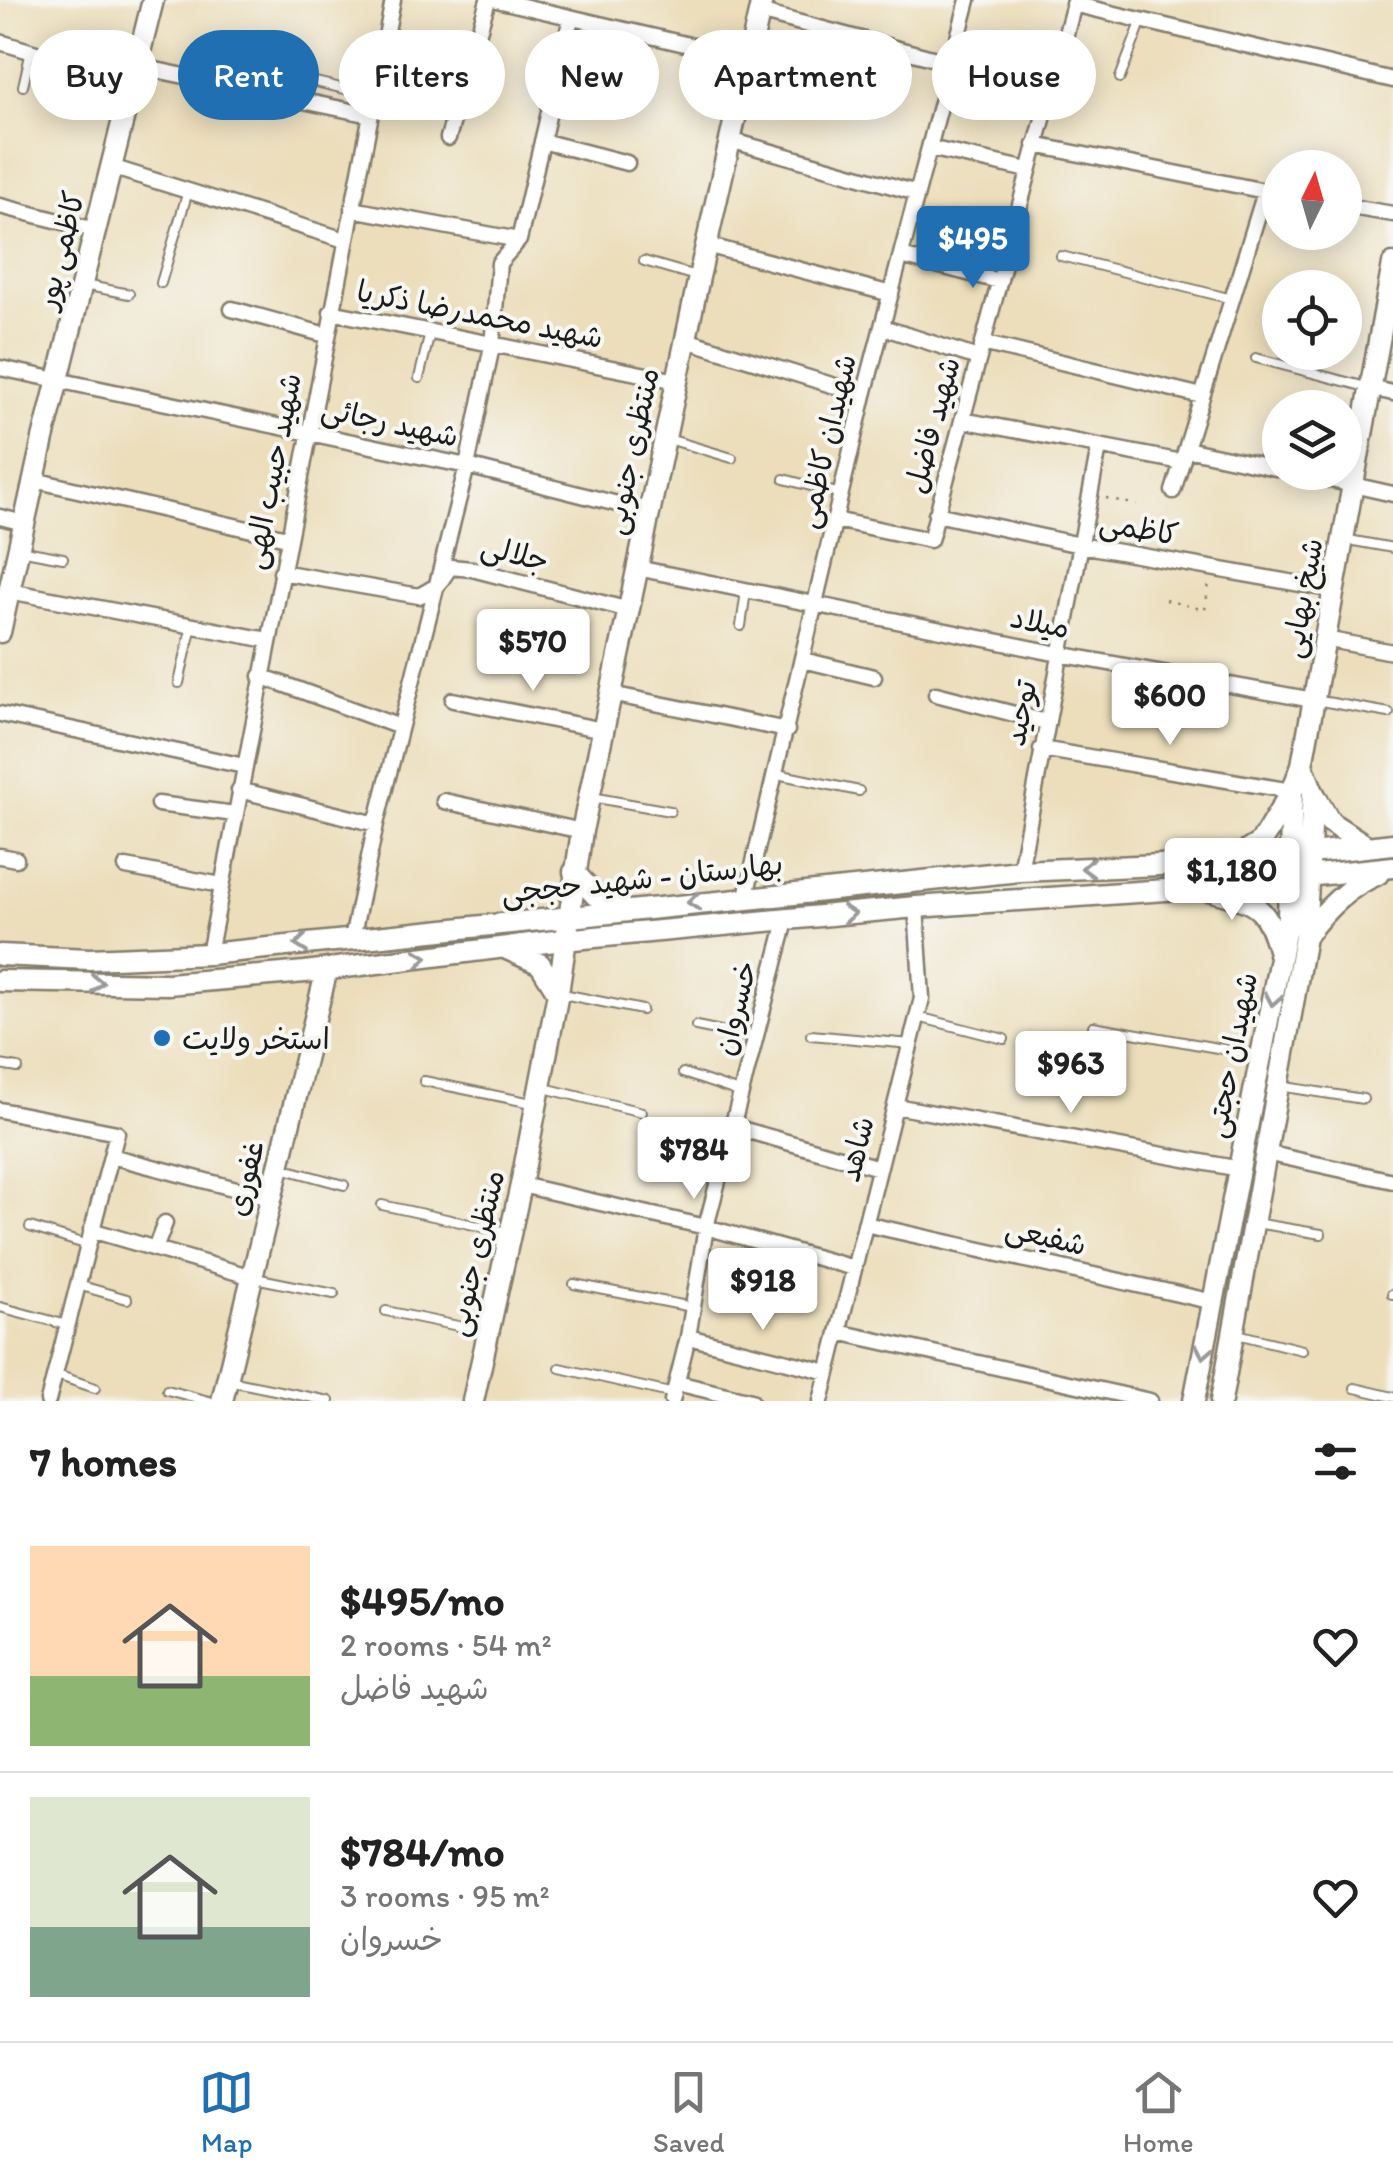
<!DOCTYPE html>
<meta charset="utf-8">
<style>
:root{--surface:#fff;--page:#f2f2f2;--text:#222;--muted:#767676;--line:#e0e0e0;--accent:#1f6fb2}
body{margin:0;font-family:Itim,"Playpen Sans Arabic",sans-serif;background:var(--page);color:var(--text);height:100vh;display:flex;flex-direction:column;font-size:38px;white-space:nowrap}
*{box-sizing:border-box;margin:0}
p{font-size:32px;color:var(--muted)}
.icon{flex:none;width:55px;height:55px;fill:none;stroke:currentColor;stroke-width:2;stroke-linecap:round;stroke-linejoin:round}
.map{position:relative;height:1401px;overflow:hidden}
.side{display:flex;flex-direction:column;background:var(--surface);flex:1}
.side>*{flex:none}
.guide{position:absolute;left:30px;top:30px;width:1335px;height:90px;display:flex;gap:20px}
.needle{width:65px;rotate:5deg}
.controls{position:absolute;left:1262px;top:150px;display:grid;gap:20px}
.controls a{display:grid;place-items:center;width:100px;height:100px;border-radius:50%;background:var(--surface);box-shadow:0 5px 25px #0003;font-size:50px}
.price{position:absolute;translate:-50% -85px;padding:0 22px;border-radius:10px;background:#fff;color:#222;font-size:32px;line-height:65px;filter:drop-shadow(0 2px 5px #0008)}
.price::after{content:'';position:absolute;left:50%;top:60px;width:30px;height:22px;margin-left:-15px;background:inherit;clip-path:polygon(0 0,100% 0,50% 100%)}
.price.on{background:var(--accent);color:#fff}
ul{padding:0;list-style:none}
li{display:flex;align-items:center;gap:30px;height:250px;padding:0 30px}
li+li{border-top:2px solid var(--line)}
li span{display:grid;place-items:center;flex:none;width:280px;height:200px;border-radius:0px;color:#555}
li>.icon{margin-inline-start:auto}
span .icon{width:120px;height:120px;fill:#fffc;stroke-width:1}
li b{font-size:42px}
h2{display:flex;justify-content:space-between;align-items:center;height:120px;padding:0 30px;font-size:42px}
.chip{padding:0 35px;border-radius:45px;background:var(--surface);box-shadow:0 5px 25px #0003;font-size:35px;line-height:90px}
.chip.on{background:var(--accent);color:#fff}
.menu{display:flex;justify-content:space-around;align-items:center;height:140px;border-top:2px solid var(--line);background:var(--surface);font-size:28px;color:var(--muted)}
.menu a{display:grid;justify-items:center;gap:5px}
.menu .on{color:var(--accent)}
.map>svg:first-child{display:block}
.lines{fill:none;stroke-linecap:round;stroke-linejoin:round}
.lane-casing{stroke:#847d6c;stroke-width:12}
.street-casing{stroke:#847d6c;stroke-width:19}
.secondary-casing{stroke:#847d6c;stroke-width:25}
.path{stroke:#847d6c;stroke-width:2.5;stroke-dasharray:2.5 8;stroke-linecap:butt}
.lane{stroke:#fff;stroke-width:8}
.street{stroke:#fff;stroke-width:14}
.secondary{stroke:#fff;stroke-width:20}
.oneway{stroke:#999}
.poi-dot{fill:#1f6fb2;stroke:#f6f6f2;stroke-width:4}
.labels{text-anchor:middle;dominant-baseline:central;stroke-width:8;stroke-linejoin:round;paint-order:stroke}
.street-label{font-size:30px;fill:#1c1c1c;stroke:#f6f6f2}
.poi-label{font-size:30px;fill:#1c1c1c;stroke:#f6f6f2;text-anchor:start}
</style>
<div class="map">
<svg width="1393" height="1401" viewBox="0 0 1393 1401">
<rect width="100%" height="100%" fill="#f6f6f2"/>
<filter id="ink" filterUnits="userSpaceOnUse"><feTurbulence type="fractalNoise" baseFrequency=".01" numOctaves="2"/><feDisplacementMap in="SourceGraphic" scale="20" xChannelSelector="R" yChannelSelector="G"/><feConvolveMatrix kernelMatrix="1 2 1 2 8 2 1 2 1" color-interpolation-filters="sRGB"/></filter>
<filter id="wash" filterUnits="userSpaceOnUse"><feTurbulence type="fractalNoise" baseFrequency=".0048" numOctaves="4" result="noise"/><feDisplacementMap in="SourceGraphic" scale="40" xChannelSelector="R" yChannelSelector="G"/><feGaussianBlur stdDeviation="2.25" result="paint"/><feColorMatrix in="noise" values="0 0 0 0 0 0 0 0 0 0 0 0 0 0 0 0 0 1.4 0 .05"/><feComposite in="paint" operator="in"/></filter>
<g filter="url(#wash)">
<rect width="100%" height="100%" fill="#ecdebb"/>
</g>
<g filter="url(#ink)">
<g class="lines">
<defs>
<path id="lane" d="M1120,78l22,-58
M303,79l71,17
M23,86l8,-35
M1061,256l171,43
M644,261l55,16
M161,283l27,-92
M84,285l45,9
M1256,358l110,29
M419,378l11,-45
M665,438l67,20
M784,479l57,15
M1343,539l50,9
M19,550l44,8
M741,626l5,-35
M179,683l13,-58
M1315,700l74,13
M777,774l82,17
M591,797l79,14
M558,993l84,17
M918,1017l86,22
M696,1026l60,12
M1093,1026l164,29
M811,1035l100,9
M0,1065l18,3
M683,1073l59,20
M424,1081l108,22
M1279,1086l84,13
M540,1087l102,25
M281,1168l63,17
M382,1205l124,27
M1256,1223l65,11
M30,1227l58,18
M255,1278l79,16
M574,1284l118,23
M78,1285l49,14
M1392,1294h1
M0,1307l67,18
M386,1311l101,21
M1233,1333l69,17
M560,1368l114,26
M54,1374l41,14
M230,1381l99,20
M1355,1388l38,9
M167,1390l42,11"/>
<path id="street" d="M497,0l252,59
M1073,4l320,76
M759,12l192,51
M0,42l132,40
M137,66l233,49
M946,82l99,25
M448,138l40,-138
M730,140l187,53
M542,141l85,22
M1035,145l245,49
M929,148l99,22
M111,167l234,73
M0,206l95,24
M1345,206l48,8
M352,209l167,31
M706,245l185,49
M901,256l98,25
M232,309l94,26
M331,312l346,69
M882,327l96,31
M686,340l178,55
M982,343l220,53
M0,368l467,98 182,46
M1370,388l23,5
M962,420l220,42
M1186,449l94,20
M1295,472l98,22
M34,480l253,58
M1173,491l92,-299
M936,514l144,31 254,45
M0,517l24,6
M835,520l95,20 145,-540
M637,568l422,86 254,46
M281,572l138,24 19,-11 12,-18 22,2 157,41
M9,591l259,49
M1325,639l68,13
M803,660l71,17
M261,676l139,51
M611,694l176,36
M936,694l110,28
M453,700l150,30
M0,714l244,52
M1041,749l251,42
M239,790l137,34
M444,801l138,30
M158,804l77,10
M0,856l16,3
M126,867l95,18
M1020,871l79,-424
M746,896l118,-501 104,-395
M352,939l24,-115 91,-358 25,-120 7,-83 20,-23 52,-222
M209,954l184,-954
M895,1106l345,63
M0,1110l117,23 -69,268
M734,1127l145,41
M1266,1153l127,28
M111,1156l160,42
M521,1185l185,42 148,41
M865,1224l349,78
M91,1230l161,47
M155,1249l10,-26
M838,1332l312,69
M688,1337l140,35
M677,1383l74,18
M672,1401l16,-64 18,-110 80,-306
M821,1401l101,-403 -6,-91"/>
<path id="secondary" d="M0,632l43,-193 110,-439
M1313,792l17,30 38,25
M1237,857l24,-15 27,-45
M574,872l21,23 27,13
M1208,890c48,13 58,13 71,63
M1306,935c21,-27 40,-47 72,-61
M507,949l33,15 18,29
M0,955l89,4 120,-5 811,-83 209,-9 164,-18
M0,981l168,3 137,-12 258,-32 353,-33 265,-18 212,-22
M222,1401l105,-432
M473,1401l48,-216 37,-192 24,-162 117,-554 63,-277
M1194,1401l94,-484 4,-126 10,-26 91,-501
M1221,1401l84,-464 8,-145 -11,-27"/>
</defs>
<use href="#lane" class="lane-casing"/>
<use href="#street" class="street-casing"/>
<use href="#secondary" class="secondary-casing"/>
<path class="path" d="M1106,498l31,7
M1165,600l40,10 4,-27"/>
<use href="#lane" class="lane"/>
<use href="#street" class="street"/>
<use href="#secondary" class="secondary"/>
</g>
<defs><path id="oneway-chevron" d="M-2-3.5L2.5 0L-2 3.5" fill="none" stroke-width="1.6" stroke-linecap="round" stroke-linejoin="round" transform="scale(2.5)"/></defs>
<g class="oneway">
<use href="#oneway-chevron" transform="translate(1088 868) rotate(178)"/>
<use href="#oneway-chevron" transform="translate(694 902) rotate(174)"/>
<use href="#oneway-chevron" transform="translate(849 914) rotate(-6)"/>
<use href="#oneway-chevron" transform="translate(301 944) rotate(174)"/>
<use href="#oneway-chevron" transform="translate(421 958) rotate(-7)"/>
<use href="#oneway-chevron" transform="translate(97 983) rotate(1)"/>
<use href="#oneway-chevron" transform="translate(1273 999) rotate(101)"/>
<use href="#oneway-chevron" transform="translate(1204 1352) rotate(101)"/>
</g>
</g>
<circle class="poi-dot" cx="162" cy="1038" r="10"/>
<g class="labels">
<g class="street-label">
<text transform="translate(60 250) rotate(-76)">کاظمی پور</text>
<text transform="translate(480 314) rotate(11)">شهید محمدرضا ذکریا</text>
<text transform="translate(390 422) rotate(12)">شهید رجائی</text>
<text transform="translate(932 425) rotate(-75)">شهید فاضل</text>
<text transform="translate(826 441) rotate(-77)">شهیدان کاظمی</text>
<text transform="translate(631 451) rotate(-78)">منتظری جنوبی</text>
<text transform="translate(272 471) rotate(-79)">شهید حبیب الهی</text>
<text transform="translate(1139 528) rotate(10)">کاظمی</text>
<text transform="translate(515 553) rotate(14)">جلالی</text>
<text transform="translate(1302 598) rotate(-80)">شیخ بهایی</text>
<text transform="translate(1040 622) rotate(11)">میلاد</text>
<text transform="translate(1020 713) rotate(-79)">توحید</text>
<text transform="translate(642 878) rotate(-6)">بهارستان - شهید حججی</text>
<text transform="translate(735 1008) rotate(-76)">خسروان</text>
<text transform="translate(1231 1055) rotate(-79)">شهیدان حجتی</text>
<text transform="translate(856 1149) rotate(-76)">شاهد</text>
<text transform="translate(245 1178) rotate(-76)">غفوری</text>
<text transform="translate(1046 1236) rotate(13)">شفیعی</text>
<text transform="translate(475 1253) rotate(-77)">منتظری جنوبی</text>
</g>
<g class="poi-label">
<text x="182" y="1038">استخر ولایت</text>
</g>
</g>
</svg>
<div class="controls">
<a><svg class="needle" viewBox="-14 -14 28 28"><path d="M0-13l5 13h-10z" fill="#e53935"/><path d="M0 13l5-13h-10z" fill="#767676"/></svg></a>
<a><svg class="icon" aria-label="locate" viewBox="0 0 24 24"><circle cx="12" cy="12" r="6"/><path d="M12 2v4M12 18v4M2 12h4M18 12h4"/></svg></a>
<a><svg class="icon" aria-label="layers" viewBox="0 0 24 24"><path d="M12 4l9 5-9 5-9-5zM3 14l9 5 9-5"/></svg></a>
</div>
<b class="price on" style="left:973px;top:291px">$495</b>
<b class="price" style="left:533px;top:694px">$570</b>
<b class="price" style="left:1170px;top:748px">$600</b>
<b class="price" style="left:1232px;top:923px">$1,180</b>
<b class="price" style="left:1071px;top:1116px">$963</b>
<b class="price" style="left:694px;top:1202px">$784</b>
<b class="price" style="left:763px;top:1333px">$918</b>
<div class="guide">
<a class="chip">Buy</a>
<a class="chip on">Rent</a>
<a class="chip">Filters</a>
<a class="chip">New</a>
<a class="chip">Apartment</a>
<a class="chip">House</a>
</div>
</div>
<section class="side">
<h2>7 homes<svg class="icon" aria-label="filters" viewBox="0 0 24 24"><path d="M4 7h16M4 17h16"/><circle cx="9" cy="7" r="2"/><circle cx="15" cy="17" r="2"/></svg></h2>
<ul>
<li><span style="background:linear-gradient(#ffd9b3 65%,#8fb573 0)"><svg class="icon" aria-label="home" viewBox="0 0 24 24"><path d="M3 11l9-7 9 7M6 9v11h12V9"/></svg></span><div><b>$495/mo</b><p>2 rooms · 54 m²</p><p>شهید فاضل</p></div><svg class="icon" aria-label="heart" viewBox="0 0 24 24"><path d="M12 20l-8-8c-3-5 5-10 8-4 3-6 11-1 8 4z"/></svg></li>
<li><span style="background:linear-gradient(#dfe7d0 65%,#7fa58c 0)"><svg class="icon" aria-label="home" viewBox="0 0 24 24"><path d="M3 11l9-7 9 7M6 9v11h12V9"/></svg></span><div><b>$784/mo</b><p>3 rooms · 95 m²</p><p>خسروان</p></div><svg class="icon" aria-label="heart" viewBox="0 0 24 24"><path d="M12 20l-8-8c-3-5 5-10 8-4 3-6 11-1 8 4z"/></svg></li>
</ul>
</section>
<nav class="menu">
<a class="on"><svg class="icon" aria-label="map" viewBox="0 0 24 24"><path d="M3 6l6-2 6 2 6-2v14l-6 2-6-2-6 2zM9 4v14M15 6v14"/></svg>Map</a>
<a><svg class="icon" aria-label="saved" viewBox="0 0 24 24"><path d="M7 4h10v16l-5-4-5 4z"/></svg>Saved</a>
<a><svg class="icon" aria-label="home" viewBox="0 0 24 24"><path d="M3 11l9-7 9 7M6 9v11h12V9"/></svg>Home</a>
</nav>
